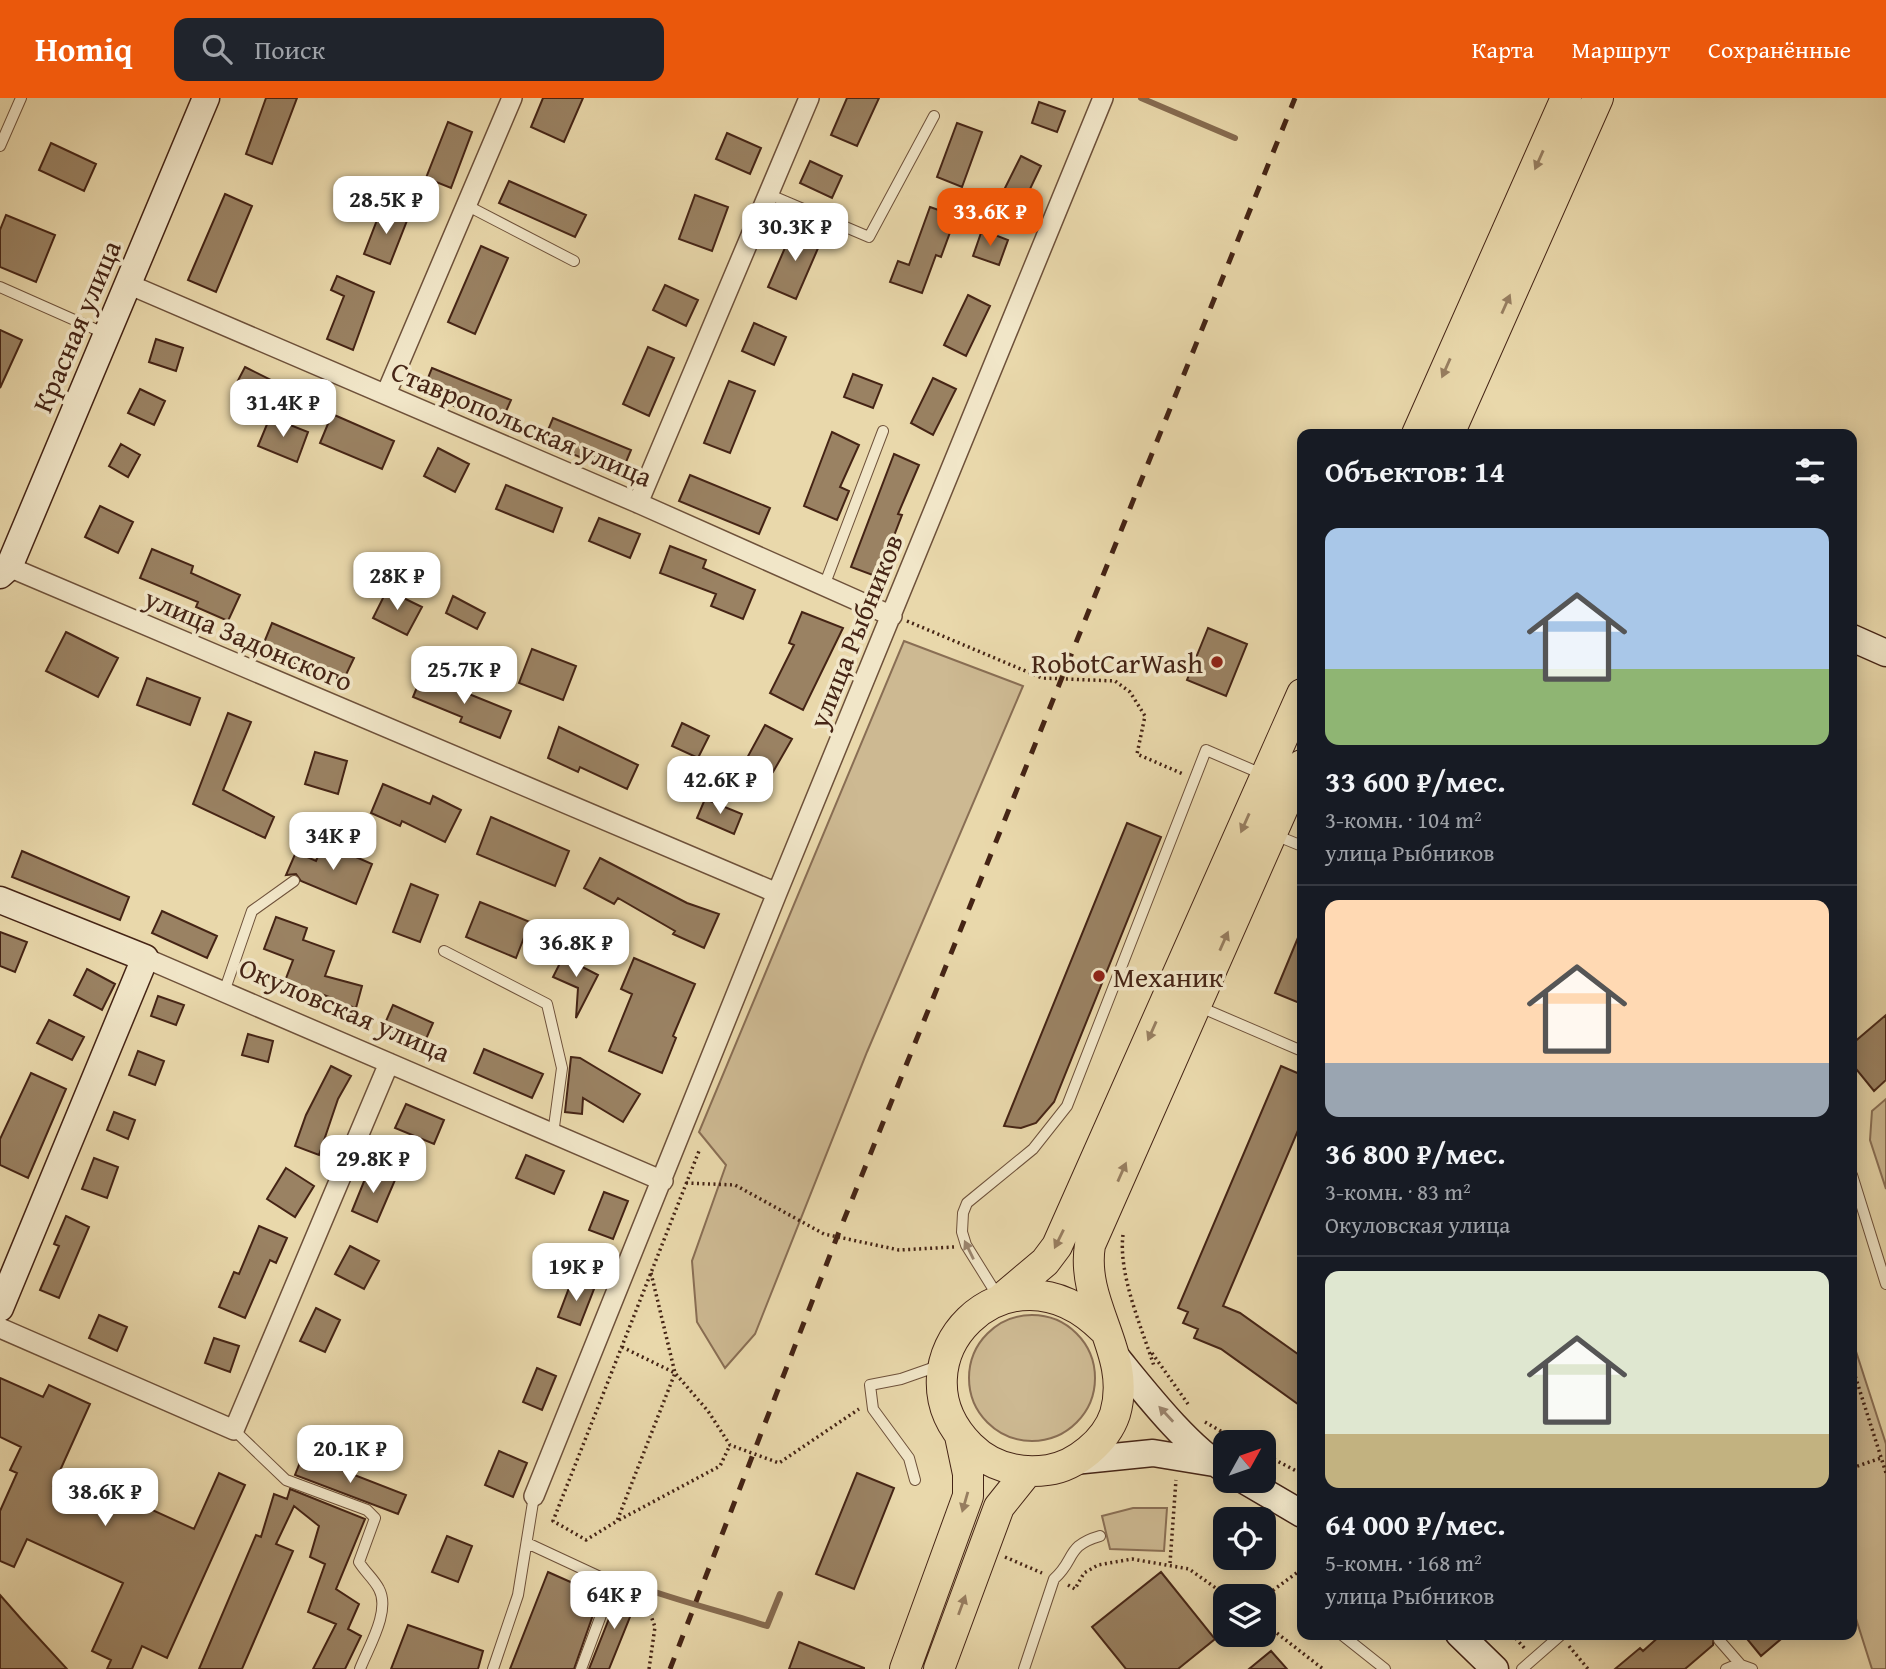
<!DOCTYPE html>
<html lang="ru">
<meta charset="utf-8">
<style>
:root{--surface:#171b24;--page:#20242c;--text:#f1f3f6;--muted:#9ea1a6;--line:#363941;--accent:#ea580c}
body{margin:0;font-family:"Gentium Book Plus",serif;background:var(--page);color:var(--text);height:100vh;display:flex;flex-direction:column;font-size:26px;white-space:nowrap}
*{box-sizing:border-box;margin:0}
p{font-size:23px;color:var(--muted)}
.icon{flex:none;width:38px;height:38px;fill:none;stroke:currentColor;stroke-width:2;stroke-linecap:round;stroke-linejoin:round}
.map{position:relative;flex:1;overflow:hidden}
.sheet{position:absolute;left:1297px;top:331px;width:560px;height:1211px;display:flex;flex-direction:column;background:var(--surface);border-radius:14px;box-shadow:0 4px 18px #0003}
.sheet>*{flex:none}
.needle{width:46px;rotate:50deg}
.controls{position:absolute;left:1213px;top:1332px;display:grid;gap:14px}
.controls a{display:grid;place-items:center;width:63px;height:63px;border-radius:14px;background:var(--surface);box-shadow:0 4px 18px #0003;font-size:35px}
.price{position:absolute;translate:-50% -60px;padding:0 16px;border-radius:14px;background:#fff;color:#222;font-size:23px;line-height:46px;filter:drop-shadow(0 2px 4px #0008)}
.price::after{content:'';position:absolute;left:50%;top:42px;width:21px;height:16px;margin-left:-10px;background:inherit;clip-path:polygon(0 0,100% 0,50% 100%)}
.price.selected{background:var(--accent);color:#fff}
ul{padding:0;list-style:none}
li{display:grid;align-content:center;gap:14px;height:371px;padding:0 28px}
li+li{border-top:2px solid var(--line)}
li span{display:grid;place-items:center;height:217px;border-radius:14px;color:#555}
li>.icon{margin-inline-start:auto}
span .icon{width:126px;height:126px;fill:#fffc;stroke-width:1}
li b{font-size:30px}
h2{display:flex;justify-content:space-between;align-items:center;height:84px;padding:0 28px;font-size:30px}
header{display:flex;align-items:center;gap:42px;box-sizing:border-box;height:98px;padding:0 35px;background:var(--accent);color:#fff}
header strong{font-size:33px}
nav{display:flex;gap:38px;margin-inline-start:auto;font-size:24px}
.search{width:490px;height:63px;background:var(--page);display:flex;align-items:center;gap:18px;box-sizing:border-box;padding:0 24px;border-radius:14px;color:var(--muted);font-size:26px}
.map>svg:first-child{display:block}
.green{fill:#cdb992;stroke:#896e54;stroke-width:2}
.lines{fill:none;stroke-linecap:round;stroke-linejoin:round}
.stream{stroke:#866b50;stroke-width:6}
.building{fill:#9a8263;stroke:#452415;stroke-width:2}
.lane-casing{stroke:#6e513a;stroke-width:12}
.street-casing{stroke:#6e513a;stroke-width:22}
.secondary-casing{stroke:#452415;stroke-width:29}
.primary-casing{stroke:#452415;stroke-width:32}
.path{stroke:#452415;stroke-width:3.5;stroke-dasharray:2 3.5;stroke-linecap:butt}
.lane{stroke:#f1e6c8;stroke-width:10}
.street{stroke:#f1e6c8;stroke-width:19}
.secondary{stroke:#f1e6c8;stroke-width:26}
.primary{stroke:#e9d8ab;stroke-width:30}
.rail{stroke:#452415;stroke-width:5;stroke-dasharray:12 12;stroke-linecap:butt}
.oneway{fill:#977e60}
.oneway2{fill:#9b856e}
.poi-dot{fill:#8f2418;stroke:#f1e6c8;stroke-width:2.5}
.labels{text-anchor:middle;dominant-baseline:central;stroke-width:7;stroke-linejoin:round;paint-order:stroke}
.street-label{font-size:28px;fill:#452415;stroke:#f1e6c8}
.poi-label{font-size:28px;fill:#452415;stroke:#f1e6c8;text-anchor:end}
</style>
<header>
<strong>Homiq</strong>
<div class="search"><svg class="icon" aria-label="search" viewBox="0 0 24 24"><circle cx="10" cy="10" r="6"/><path d="M15 15l6 6"/></svg>Поиск</div>
<nav><a>Карта</a><a>Маршрут</a><a>Сохранённые</a></nav>
</header>
<div class="map">
<svg width="1886" height="1571" viewBox="0 0 1886 1571">
<rect width="100%" height="100%" fill="#e9d8ab"/>
<filter id="stains"><feTurbulence type="fractalNoise" baseFrequency=".00286" numOctaves="4"/><feColorMatrix values="0 0 0 0 .2 0 0 0 0 .09 0 0 0 0 .02 0 0 0 .5 -.17"/></filter>
<radialGradient id="worn" r=".72"><stop offset=".6" stop-color="#630" stop-opacity="0"/><stop offset="1" stop-color="#630" stop-opacity=".3"/></radialGradient>
<path class="green" d="M904,543l119,45 -156,366 -112,282 -30,34 -28,-46 -5,-61 34,-96 -27,-33z
M1886,1001v90l-16,-49 2,-29z
M969 1280a63 63 0 1 1 126 0a63 63 0 1 1-126 0Z
M1852,1241l34,105v225h-14l-20,-63z
M1133,1410h34l-3,43 -54,-2 -8,-33z"/>
<g class="lines">
<path class="stream" d="M1141,0l94,40
M621,1482c48,19 97,30 146,46l13,-32"/>
</g>
<path class="building" d="M266,0h31l-25,66 -26,-10z
M543,0h40l-19,44 -33,-15z
M847,0h32l-22,48 -26,-11z
M1039,4l26,9 -8,21 -25,-9z
M448,24l24,10 -21,56 -25,-10z
M957,25l25,9 -20,55 -25,-10z
M727,35l34,15 -11,26 -34,-15z
M51,45l45,21 -12,27 -45,-21z
M1021,58l20,10 -21,44 -21,-10z
M810,63l32,15 -10,22 -32,-15z
M509,83l77,34 -11,22 -76,-34z
M225,96l27,12 -36,86 -28,-12z
M695,97l33,12 -16,44 -33,-12z
M382,109l26,11 -18,46 -26,-10z
M930,109l26,9 -15,41 -5,-2 -14,38 -32,-11 8,-21 11,4z
M6,117l49,20 -19,47 -36,-15v-37z
M794,129l28,12 -26,60 -28,-12z
M982,132l26,10 -9,25 -26,-9z
M481,148l27,12 -33,76 -27,-12z
M337,178l37,16 -21,58 -26,-11 17,-43 -13,-6z
M665,187l33,15 -12,26 -33,-16z
M968,197l22,11 -24,50 -22,-11z
M754,225l32,14 -12,28 -32,-14z
M0,232l22,10 -22,48z
M156,241l27,9 -7,23 -27,-9z
M648,249l26,11 -25,58 -26,-12z
M245,269l40,20 -13,26 -40,-21z
M432,270l79,32 -11,25 -78,-32z
M853,276l29,11 -9,23 -29,-11z
M933,280l23,11 -23,46 -22,-12z
M729,283l26,10 -25,62 -26,-10z
M140,291l25,12 -11,24 -26,-12z
M332,316l62,27 -12,28 -62,-26z
M270,319l38,15 -11,30 -39,-16z
M553,320l78,32 -10,24 -78,-32z
M832,334l27,13 -19,42 9,4 -12,29 -33,-14z
M121,346l19,11 -12,22 -19,-11z
M438,350l31,16 -14,28 -31,-16z
M894,356l25,11 -21,49 4,1 -24,62 -27,-10z
M690,377l80,33 -11,26 -80,-33z
M506,387l56,23 -9,24 -57,-23z
M100,408l33,16 -15,31 -33,-16z
M599,420l41,16 -10,24 -41,-17z
M670,448l36,14 -3,8 52,22 -12,29 -32,-13 5,-12 -56,-21z
M152,451l41,17 -2,7 49,22 -12,26 -32,-14 2,-5 -58,-24z
M387,492l35,17 -15,28 -34,-17z
M453,498l32,17 -8,16 -31,-16z
M802,514l41,16 -40,82 -33,-17 24,-48 -5,-2z
M272,525l82,35 -11,23 -45,-22 -2,6 -35,-15z
M1208,530l39,16 -21,52 -39,-16z
M66,534l52,26 -20,39 -52,-26z
M532,551l44,17 -13,34 -44,-17z
M422,577l89,36 -11,27 -40,-16 2,-5 -49,-20z
M147,580l53,20 -10,27 -53,-20z
M228,615l23,9 -28,68 51,27 -9,21 -72,-34z
M682,625l27,13 -11,22 -26,-12z
M765,627l27,14 -19,33 -26,-14z
M559,629l79,38 -11,24 -47,-22 -2,5 -30,-14z
M315,654l32,9 -9,33 -33,-10z
M383,686l47,20 3,-8 28,14 -16,32 -43,-21 -2,5 -29,-13z
M705,701l37,15 -8,20 -37,-16z
M491,719l78,34 -14,35 -78,-32z
M1127,725l34,14 -107,265 -18,21 -15,5 -17,-2z
M324,745l48,21 -16,40 -55,-23 -5,-7 -10,1 10,-23 20,9z
M22,753l107,46 -9,23 -108,-43z
M600,760l87,45 32,11 -15,34 -31,-14 2,-3 -57,-33 -4,6 -30,-16z
M411,786l27,11 -18,47 -27,-10z
M480,804l50,20 -14,36 -50,-21z
M162,813l55,25 -10,22 -55,-25z
M276,819l31,11 -4,12 31,11 -9,25 37,10 -6,22 -24,-7v-3l-47,-17 8,-21 -29,-11z
M1302,830v76l-27,-11z
M0,834l27,10 -12,30 -15,-6z
M563,859l35,18 -22,43 2,-30 -25,-11z
M634,860l61,26 -22,52 3,2 -14,35 -53,-22 23,-57 -11,-5z
M87,871l28,15 -13,26 -28,-15z
M158,898l26,9 -8,20 -25,-9z
M393,907l40,18 -10,23 -40,-18z
M1886,917v65l-12,11 -22,-27v-20z
M49,922l35,17 -12,23 -35,-17z
M248,936l25,7 -5,21 -26,-7z
M484,951l59,25 -11,24 -58,-25z
M138,953l26,10 -9,24 -26,-10z
M571,959l9,1 60,36 -17,28 -40,-24 -1,16 -17,-2z
M331,968l20,10 -13,23 -19,56 -24,-9 11,-31z
M1281,968l21,9v46l-79,185 17,7 62,44v50l-81,-58 -27,-11 4,-9 -15,-6 5,-11 -10,-4z
M31,975l35,16 -38,89 -28,-13v-26z
M406,1006l38,16 -10,24 -39,-16z
M114,1014l21,8 -7,19 -21,-9z
M526,1057l38,16 -10,23 -38,-16z
M94,1060l24,9 -11,31 -25,-9z
M286,1070l28,18 -19,31 -28,-18z
M369,1071l26,11 -18,42 -25,-11z
M604,1094l24,9 -15,38 -24,-9z
M66,1118l23,11 -30,71 -19,-8 19,-44 -5,-2z
M259,1128l28,12 -11,25 -6,-3 -25,58 -26,-11 15,-35 5,2z
M350,1148l29,15 -15,28 -29,-15z
M572,1182l22,9 -14,36 -22,-8z
M316,1210l24,12 -15,32 -25,-11z
M99,1217l28,12 -10,24 -28,-13z
M214,1240l25,8 -9,26 -25,-9z
M537,1270l19,8 -14,34 -19,-8z
M0,1280l43,19 6,-12 41,19 -37,82 41,18 8,-17 92,42 25,-56 26,12 -78,173 -25,-12 -10,23h-25l4,-9 -19,-9 31,-68 -96,-44 -13,28 -14,-6v-50l17,-38 -7,-3 11,-23 -21,-10z
M499,1353l28,12 -14,34 -28,-12z
M303,1357l103,40 -8,19 -103,-39z
M857,1375l37,15 -40,101 -38,-15z
M290,1391l75,30 -29,70 23,15 -11,25 13,7 -16,33h-32l23,-45 -28,-12 17,-48 -15,-7 9,-31 -25,-20 -18,38 17,7 -51,118h-43l57,-134 5,2 13,-43 13,5z
M447,1438l25,10 -14,36 -26,-10z
M548,1474l52,23 -26,74h-64z
M1161,1474l54,67 -37,30h-52l-34,-42z
M620,1493l18,6 -29,72h-20z
M0,1497l22,25 45,49h-67z
M408,1527l75,26 -5,18h-87z
M1662,1536h52l-1,11 -28,24h-70l25,-21 3,3z
M1743,1536h44l-26,22z
M799,1544l65,26v1h-75z
M1271,1553l16,18h-38z"/>
<g class="lines">
<defs>
<path id="lane" d="M0,48l21,-48
M768,96l101,43 65,-121
M466,107l108,56
M0,189l106,47
M824,488l59,-155
M1275,737l27,11
M444,853l103,53 15,64 -9,66
M224,894l28,-81 42,-30
M1200,909l102,44
M1852,1077l34,109
M999,1200l-33,-53 -4,-13 1,-19 4,-10 66,-54 34,-43 139,-356 56,24
M234,1332l52,50 81,30 8,8 -16,44c6,10 15,17 20,27 12,22 -11,59 -19,80
M915,1382l-6,-22 -36,-49 -3,-24 31,-6 40,-14
M527,1445l86,40 -32,86
M1341,1536l44,35
M1719,1542l21,24
M493,1571l25,-74 16,-99
M1024,1571l30,-90c22,-19 11,-33 46,-43
M1522,1571l40,-35
M1726,1571l12,-5 14,5"/>
<path id="street" d="M128,186l510,219 254,113
M386,296l126,-296
M638,405l171,-405
M9,469l768,326
M145,860l518,223
M0,1230l234,102 155,-367
M534,1398l243,-603 326,-795"/>
<path id="secondary" d="M0,477l9,-8 197,-469
M1852,540l34,15
M0,802l145,58 -145,350
M1117,1260c27,33 72,91 108,111
M1074,1363l79,-8 61,10
M1244,1382l58,34
M1459,1536l36,35"/>
<path id="primary" d="M1417,336l149,-336
M1449,336l149,-336
M1001,1201l44,-37 12,-16 245,-552
M1103,1231c-96,-96 -217,33 -133,117 21,21 49,28 78,24 28,-4 58,-29 67,-56 18,-61 -35,-108 -25,-169l212,-480
M905,1571l63,-173v-22l-8,-38
M939,1571l60,-162 28,-35"/>
</defs>
<use href="#lane" class="lane-casing"/>
<use href="#street" class="street-casing"/>
<use href="#secondary" class="secondary-casing"/>
<use href="#primary" class="primary-casing"/>
<path class="path" d="M907,523l135,57 73,3 15,11 15,24 -8,38 46,20
M686,1085l49,2 89,49 75,16 55,-3
M1123,1137c-5,39 19,94 31,131
M651,1175l24,100 -58,148 -31,19 -33,-19 146,-370
M622,1249l53,26 33,38 22,34 49,18 80,-54
M1152,1255l36,51
M1852,1268l34,107
M1205,1324l35,20
M1264,1356l38,20
M1852,1370l29,-10
M619,1422l101,-54 10,-21
M1005,1459l37,16
M1170,1465l6,-83
M637,1479l18,50 -6,42
M1068,1487l7,4 9,-16 14,-8 34,-6 57,10 38,27
M1264,1499l38,-28
M1264,1525l59,46
M1512,1536l14,16
M1569,1548l19,23"/>
<use href="#lane" class="lane"/>
<use href="#street" class="street"/>
<use href="#secondary" class="secondary"/>
<use href="#primary" class="primary"/>
<path class="rail" d="M670,1571l167,-432 458,-1139"/>
</g>
<defs><path id="oneway-solid" d="M-6-.8H1V-3.2L6.5 0L1 3.2V.8H-6Z" transform="scale(1.75)"/></defs>
<g class="oneway">
<use href="#oneway-solid" transform="translate(1539 62) rotate(114)"/>
<use href="#oneway-solid" transform="translate(1506 206) rotate(-66)"/>
<use href="#oneway-solid" transform="translate(1446 270) rotate(114)"/>
<use href="#oneway-solid" transform="translate(1245 725) rotate(114)"/>
<use href="#oneway-solid" transform="translate(1224 843) rotate(-66)"/>
<use href="#oneway-solid" transform="translate(1152 933) rotate(114)"/>
<use href="#oneway-solid" transform="translate(1122 1074) rotate(-66)"/>
<use href="#oneway-solid" transform="translate(1059 1141) rotate(116)"/>
<use href="#oneway-solid" transform="translate(965 1404) rotate(106)"/>
<use href="#oneway-solid" transform="translate(962 1507) rotate(-70)"/>
</g>
<g class="oneway2">
<use href="#oneway-solid" transform="translate(969 1152) rotate(-116)"/>
<use href="#oneway-solid" transform="translate(1166 1316) rotate(-133)"/>
</g>
<g class="poi-dot">
<circle cx="1217" cy="564" r="7"/>
<circle cx="1099" cy="878" r="7"/>
</g>
<g class="labels">
<g class="street-label">
<text transform="translate(76 228) rotate(-67)">Красная улица</text>
<text transform="translate(522 325) rotate(23)">Ставропольская улица</text>
<text transform="translate(855 533) rotate(-68)">улица Рыбников</text>
<text transform="translate(249 541) rotate(23)">улица Задонского</text>
<text transform="translate(345 911) rotate(23)">Окуловская улица</text>
</g>
<g class="poi-label">
<text x="1203" y="564">RobotCarWash</text>
<text x="1113" y="878" text-anchor="start">Механик</text>
</g>
</g>
<rect width="100%" height="100%" filter="url(#stains)"/>
<rect width="100%" height="100%" fill="url(#worn)"/>
</svg>
<div class="controls">
<a><svg class="needle" viewBox="-14 -14 28 28"><path d="M0-13l5 13h-10z" fill="#e53935"/><path d="M0 13l5-13h-10z" fill="#9ea1a6"/></svg></a>
<a><svg class="icon" aria-label="locate" viewBox="0 0 24 24"><circle cx="12" cy="12" r="6"/><path d="M12 2v4M12 18v4M2 12h4M18 12h4"/></svg></a>
<a><svg class="icon" aria-label="layers" viewBox="0 0 24 24"><path d="M12 4l9 5-9 5-9-5zM3 14l9 5 9-5"/></svg></a>
</div>
<b class="price" style="left:386px;top:138px">28.5K ₽</b>
<b class="price selected" style="left:990px;top:150px">33.6K ₽</b>
<b class="price" style="left:795px;top:165px">30.3K ₽</b>
<b class="price" style="left:283px;top:341px">31.4K ₽</b>
<b class="price" style="left:397px;top:514px">28K ₽</b>
<b class="price" style="left:464px;top:608px">25.7K ₽</b>
<b class="price" style="left:720px;top:718px">42.6K ₽</b>
<b class="price" style="left:333px;top:774px">34K ₽</b>
<b class="price" style="left:576px;top:881px">36.8K ₽</b>
<b class="price" style="left:373px;top:1097px">29.8K ₽</b>
<b class="price" style="left:576px;top:1205px">19K ₽</b>
<b class="price" style="left:350px;top:1387px">20.1K ₽</b>
<b class="price" style="left:105px;top:1430px">38.6K ₽</b>
<b class="price" style="left:614px;top:1533px">64K ₽</b>
<section class="sheet">
<h2>Объектов: 14<svg class="icon" aria-label="filters" viewBox="0 0 24 24"><path d="M4 7h16M4 17h16"/><circle cx="9" cy="7" r="2"/><circle cx="15" cy="17" r="2"/></svg></h2>
<ul>
<li><span style="background:linear-gradient(#a9c7e8 65%,#8fb573 0)"><svg class="icon" aria-label="home" viewBox="0 0 24 24"><path d="M3 11l9-7 9 7M6 9v11h12V9"/></svg></span><div><b>33 600 ₽/мес.</b><p>3-комн. · 104 m²</p><p>улица Рыбников</p></div></li>
<li><span style="background:linear-gradient(#ffd9b3 75%,#9aa5b1 0)"><svg class="icon" aria-label="home" viewBox="0 0 24 24"><path d="M3 11l9-7 9 7M6 9v11h12V9"/></svg></span><div><b>36 800 ₽/мес.</b><p>3-комн. · 83 m²</p><p>Окуловская улица</p></div></li>
<li><span style="background:linear-gradient(#dfe7d0 75%,#c2b280 0)"><svg class="icon" aria-label="home" viewBox="0 0 24 24"><path d="M3 11l9-7 9 7M6 9v11h12V9"/></svg></span><div><b>64 000 ₽/мес.</b><p>5-комн. · 168 m²</p><p>улица Рыбников</p></div></li>
</ul>
</section>
</div>
